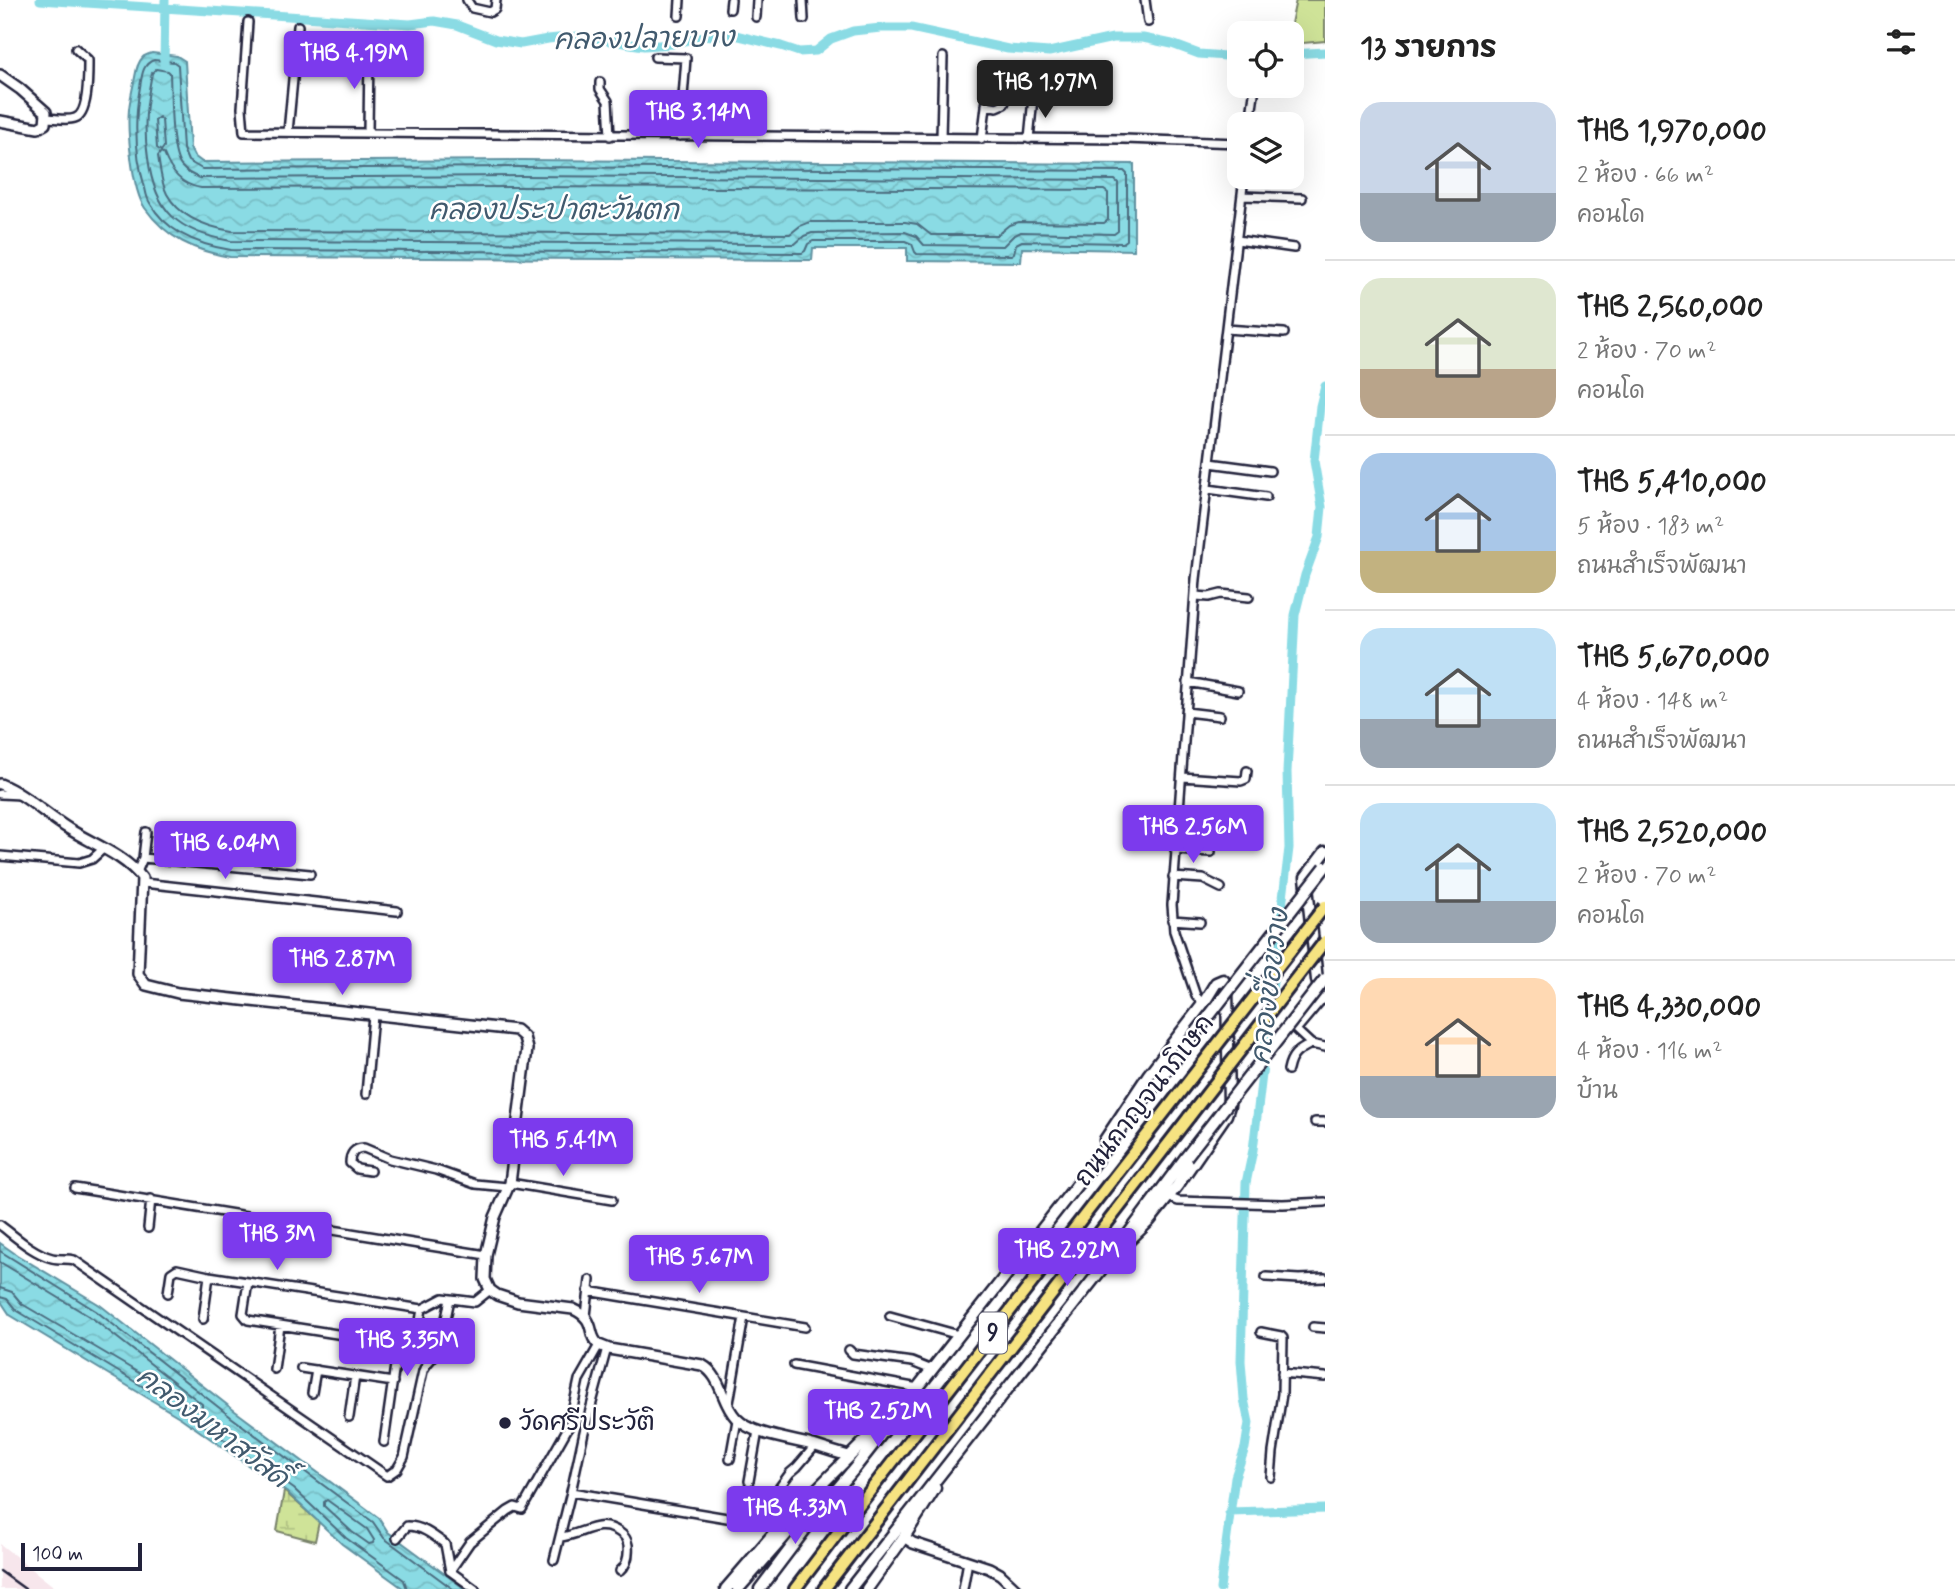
<!DOCTYPE html>
<html lang="th">
<meta charset="utf-8">
<style>
:root{--surface:#fff;--page:#f2f2f2;--text:#222;--muted:#767676;--line:#e0e0e0;--accent:#7c3aed}
body{margin:0;font-family:Mynerve,"Playpen Sans Thai",sans-serif;background:var(--page);color:var(--text);height:100vh;display:flex;flex-direction:column;font-size:26px;white-space:nowrap}
*{box-sizing:border-box;margin:0}
p{font-size:23px;color:var(--muted)}
.icon{flex:none;width:38px;height:38px;fill:none;stroke:currentColor;stroke-width:2;stroke-linecap:round;stroke-linejoin:round}
.map{position:relative;flex:1;overflow:hidden}
.side{display:flex;flex-direction:column;background:var(--surface);width:630px}
.side>*{flex:none}
.controls{position:absolute;left:1227px;top:21px;display:grid;gap:14px}
.controls a{display:grid;place-items:center;width:77px;height:77px;border-radius:14px;background:var(--surface);box-shadow:0 7px 28px #0002;font-size:35px}
.scale{position:absolute;left:21px;bottom:18px;width:121px;box-sizing:border-box;padding-left:7px;border:4px solid #22223b;border-top:0;font-size:19px;line-height:24px;white-space:nowrap;color:#22223b;-webkit-text-stroke:5px #fff;paint-order:stroke}
.price{position:absolute;translate:-50% -60px;padding:0 16px;border-radius:7px;background:var(--accent);color:#fff;font-size:23px;line-height:46px;filter:drop-shadow(0 2px 4px #0008)}
.price::after{content:'';position:absolute;left:50%;top:42px;width:21px;height:16px;margin-left:-10px;background:inherit;clip-path:polygon(0 0,100% 0,50% 100%)}
.price.current{background:#222;color:#fff}
ul{padding:0;list-style:none}
li{display:flex;align-items:center;gap:21px;height:175px;padding:0 35px}
li+li{border-top:2px solid var(--line)}
li span{display:grid;place-items:center;flex:none;width:196px;height:140px;border-radius:21px;color:#555}
li>.icon{margin-inline-start:auto}
span .icon{width:84px;height:84px;fill:#fffc;stroke-width:1}
li b{font-size:30px}
h2{display:flex;justify-content:space-between;align-items:center;height:84px;padding:0 35px;font-size:30px}
main{display:flex;flex:1;min-height:0}
.map>svg:first-child{display:block}
.built{fill:#f7e6ec}
.green{fill:#cfe398;stroke:#78826a;stroke-width:2}
.wetland{fill:url(#wetland-marsh);stroke:#78826a;stroke-width:2}
.water{fill:url(#water-waves);stroke:#6091a0;stroke-width:2}
.lines{fill:none;stroke-linecap:round;stroke-linejoin:round}
.shore{stroke:#4c6c7f;stroke-width:2}
.canal{stroke:#8adbe4;stroke-width:9}
.minor-casing{stroke:#22223b;stroke-width:12}
.tertiary-casing{stroke:#22223b;stroke-width:14}
.secondary-casing{stroke:#22223b;stroke-width:15}
.trunk-casing{stroke:#22223b;stroke-width:16}
.minor{stroke:#fff;stroke-width:7}
.tertiary{stroke:#fff;stroke-width:9}
.secondary{stroke:#fff;stroke-width:10}
.trunk{stroke:#f6e381;stroke-width:10}
.rail{stroke:#22223b;stroke-width:2.5}
.secondary-bridge-casing{stroke:#22223b;stroke-width:15;stroke-linecap:butt}
.trunk-bridge-casing{stroke:#22223b;stroke-width:16;stroke-linecap:butt}
.secondary-bridge{stroke:#fff;stroke-width:10}
.trunk-bridge{stroke:#f6e381;stroke-width:10}
.poi-dot{fill:#22223b;stroke:#fff;stroke-width:2.5}
.labels{text-anchor:middle;dominant-baseline:central;stroke-width:5;stroke-linejoin:round;paint-order:stroke}
.shield{fill:#fff;stroke:#646476;stroke-width:2}
.shield-label{font-size:24px;font-weight:bold;fill:#22223b}
.street-label{font-size:26px;fill:#22223b;stroke:#fff}
.poi-label{font-size:26px;fill:#22223b;stroke:#fff;text-anchor:start}
.water-label{font-size:28px;font-style:italic;fill:#415a6e;stroke:#fff}
</style>
<main>
<div class="map">
<svg width="1325" height="1589" viewBox="0 0 1325 1589">
<defs>
<pattern id="wetland-marsh" width="20" height="14" patternUnits="userSpaceOnUse" patternTransform="scale(1.75)"><rect width="20" height="14" fill="#cfe398"/><path d="M1 5h8M5 5V1M11 12h8M15 12V8" fill="none" stroke="#b1c284"/></pattern>
<pattern id="water-waves" width="16" height="10" patternUnits="userSpaceOnUse" patternTransform="scale(1.75)"><rect width="16" height="10" fill="#8adbe4"/><path d="M0 5q4-4 8 0t8 0" fill="none" stroke="#77bcc4"/></pattern>
</defs>
<rect width="100%" height="100%" fill="#fff"/>
<filter id="ink" filterUnits="userSpaceOnUse"><feTurbulence type="fractalNoise" baseFrequency=".0143" numOctaves="2"/><feDisplacementMap in="SourceGraphic" scale="14" xChannelSelector="R" yChannelSelector="G"/><feConvolveMatrix kernelMatrix="1 2 1 2 8 2 1 2 1" color-interpolation-filters="sRGB"/></filter>
<g filter="url(#ink)">
<path class="built" d="M0,1544l57,45h-57z"/>
<path class="green" d="M1296,0h29v41l-33,3v-11h-3z"/>
<path class="wetland" d="M284,1491l35,31 -4,19 -38,-10z"/>
<path class="water" d="M152,53l25,3 8,5 5,87 4,8 8,6 319,-2 613,4v86l-112,-2 -1,14 -114,-1v-13h-94l-1,12 -582,-3c-35,-6 -64,-19 -85,-49 -13,-18 -18,-77 -16,-99 1,-9 3,-18 5,-27 2,-8 2,-18 9,-25 2,-2 6,-3 9,-4z
M0,1243l17,12 83,50 135,106 144,107 9,14 77,57h-61l-62,-45 -53,-50 -108,-76 -171,-103 -10,-15z"/>
<g class="lines">
<path class="shore" d="M154,60l20,2 4,3 5,84 5,12 14,8 319,-2 603,4 3,3v66l-4,3 -101,-2 -6,3 -2,9 -3,2 -94,-1 -2,-2 -3,-8 -7,-3h-92l-5,3 -3,7 -3,2 -571,-3c-32,-5 -64,-17 -81,-47 -3,-4 -4,-10 -5,-15 -10,-33 -11,-67 -5,-101 2,-11 2,-23 14,-27z
M156,69l12,2 2,2c1,21 0,79 11,93 5,6 13,10 19,12l321,-2 594,4 3,3v48l-4,3 -93,-2 -8,4 -10,10 -79,-1 -8,-9 -11,-4 -93,1 -8,3 -9,8 -564,-3c-53,-9 -76,-29 -83,-83 -5,-32 -2,-53 4,-85z
M159,117l3,3 2,27 -3,4 -4,-3 -2,-28z
M161,152l3,2c7,18 17,31 37,34l320,-1 583,3 4,3v27l-4,3 -85,-1 -10,3 -12,10h-66l-14,-11 -12,-2h-95l-10,4 -10,8 -558,-3c-25,-4 -52,-13 -65,-37 -6,-11 -7,-26 -9,-38z
M0,1251l96,60 135,106 142,105 11,16 69,51
M0,1262l92,56 110,86v5l-4,1 -54,-34 -122,-72 -10,-12 -12,-4
M0,1297l7,2 9,11 169,102 109,77 52,49 58,42 3,9
M327,1500l40,29 7,11 -1,3 -4,1 -17,-12 -28,-26v-4z"/>
<path class="canal" d="M40,0l370,24 24,-3 23,4 39,15 25,4 27,-5 30,-3 66,10 29,-2 33,-8 25,-2 50,12 18,6 17,-1 15,-12 22,-8 28,-3h30l97,21 41,3 64,-14h30l29,6 27,10 40,3
M1292,54l33,-2
M164,65l1,-65
M1229,1512l96,-3
M1220,1589l15,-112 10,-29 4,-25 -5,-24 -3,-38 5,-178 7,-33 36,-302 -2,-76 8,-157 10,-40 14,-38 3,-30 -8,-46 6,-55 5,-20"/>
<defs>
<path id="minor" d="M467,0l5,8 18,4 5,-3 1,-9
M803,0l1,19
M1145,0l3,22
M730,9l1,-9
M679,16l1,-16
M756,17l1,-17
M248,22l-6,86 2,24 880,7 115,4
M655,57l31,1 -6,78
M600,82v7l8,12 2,35
M986,105l11,2 7,-3 8,-18
M47,118c8,0 20,3 28,0 14,-4 13,-45 13,-58l-12,-11
M1250,124l5,-38
M288,132l10,-106
M368,133l1,-84
M941,138l2,-81
M982,139l7,-57
M1029,139l4,-41
M1242,196l60,2
M1237,240l57,8
M1226,329l58,4
M1210,463l60,8
M1208,489l58,8
M1196,596l13,1 12,-3 28,3
M1188,682l50,9
M1186,712l34,4
M1182,777l59,4 5,-2 1,-8
M0,794l21,1
M1175,850l36,2
M0,856l79,7 13,-4 11,-10
M143,858l167,16
M137,872l6,-14 3,-26
M1173,877l30,2 18,9
M143,883l254,28
M1172,920l28,2
M1322,999l-26,31 15,14 14,3
M1203,1004l-7,-8 -22,-65 -2,-26 24,-326 48,-402
M1288,1070c3,-15 9,-19 23,-26
M366,1094l7,-79
M1315,1122h10
M370,1171l-13,-2 -7,-6c0,-9 4,-15 14,-15l26,11 46,11 39,14 33,3
M510,1183l102,17
M75,1188l411,67
M1168,1197l10,4 105,3 42,-2
M0,1225c16,12 33,28 52,33 8,2 15,0 22,2l313,216 10,-7 7,-12 19,-86c3,-9 12,-14 17,-23l10,-49
M148,1228l3,-29
M1266,1277l33,2 26,-1
M248,1282l-5,32 5,6 165,26 3,-2 6,-35
M588,1291l217,36
M168,1293l3,-20 6,-4 32,7 213,33 21,-11 32,4 15,-12
M586,1316l4,-36
M890,1316l69,19
M203,1319l6,-43
M1313,1327l12,1
M1261,1332l20,4 2,2 -1,56 -9,58 -2,25
M849,1350l4,4 59,8 20,8
M794,1365l124,23
M301,1368l92,14
M274,1369l6,-43
M1282,1373l43,4
M312,1393l4,-23
M727,1405l2,-2 15,-86
M349,1417l6,-41
M384,1442l14,-98
M730,1459l7,-39
M749,1481l9,-50
M571,1492l156,26 55,6
M769,1522l10,-34 11,-15 7,-6 18,-21
M561,1537c21,-2 37,-19 58,-5 6,4 8,7 9,13 1,10 -1,20 -8,26
M397,1538l10,-12c15,0 26,9 38,18l5,27 25,18
M554,1560l17,-68 13,-60 23,-84
M450,1571l20,-29 38,-31 7,-4 7,2 47,-83 10,-46 20,-35
M963,1589l5,-28"/>
<path id="tertiary" d="M0,75l20,14 26,23 -1,12 -7,4 -38,-7
M0,784c25,10 46,31 69,45 24,15 55,26 73,49l-4,96 8,11 32,8 338,37 8,7 3,12 -17,134 -15,34 -9,38 -1,24 5,11 7,5 21,7 55,7c25,11 13,26 26,36 0,0 10,4 10,4l93,16c20,11 19,37 34,53 16,17 54,21 77,27 12,4 24,8 36,11
M904,1537l9,6 76,25 11,6 16,15"/>
<path id="secondary" d="M1325,852l-19,25 11,103 5,19 3,-4
M1105,1140l44,-66 54,-70 13,-21 7,-3 4,6 2,120 -3,9 -49,71 -28,35 -42,41
M1127,1236l59,-79
M726,1589l56,-65 90,-90 14,-9
M738,1589l69,-78 9,-15
M760,1589l62,-82 32,-38 341,-435
M850,1589l261,-332
M867,1589l37,-52 31,-49"/>
<path id="trunk" d="M795,1589l54,-71 343,-441
M824,1589l365,-472"/>
</defs>
<use href="#minor" class="minor-casing"/>
<use href="#tertiary" class="tertiary-casing"/>
<use href="#secondary" class="secondary-casing"/>
<use href="#trunk" class="trunk-casing"/>
<use href="#minor" class="minor"/>
<use href="#tertiary" class="tertiary"/>
<use href="#secondary" class="secondary"/>
<use href="#trunk" class="trunk"/>
<path class="rail" d="M0,1571l25,18"/>
<defs>
<path id="secondary-bridge" d="M1195,1034l130,-167
M1186,1157l139,-178"/>
<path id="trunk-bridge" d="M1192,1077l133,-171
M1189,1117l136,-176"/>
</defs>
<use href="#secondary-bridge" class="secondary-bridge-casing"/>
<use href="#trunk-bridge" class="trunk-bridge-casing"/>
<use href="#secondary-bridge" class="secondary-bridge"/>
<use href="#trunk-bridge" class="trunk-bridge"/>
</g>
</g>
<circle class="poi-dot" cx="505" cy="1423" r="7"/>
<g class="labels">
<rect class="shield" x="979" y="1312.5" width="28" height="41" rx="5"/>
<g class="shield-label">
<text x="993" y="1333">9</text>
</g>
<g class="street-label">
<text transform="translate(1145 1101) rotate(-52)">ถนนกาญจนาภิเษก</text>
</g>
<g class="poi-label">
<text x="519" y="1423">วัดศรีประวัติ</text>
</g>
<g class="water-label">
<text transform="translate(644 40) rotate(-1)">คลองปลายบาง</text>
<text x="554" y="211">คลองประปาตะวันตก</text>
<text transform="translate(1271 987) rotate(-83)">คลองขื่อขวาง</text>
<text transform="translate(212 1428) rotate(37)">คลองมหาสวัสดิ์</text>
</g>
</g>
</svg>
<div class="controls">
<a><svg class="icon" aria-label="locate" viewBox="0 0 24 24"><circle cx="12" cy="12" r="6"/><path d="M12 2v4M12 18v4M2 12h4M18 12h4"/></svg></a>
<a><svg class="icon" aria-label="layers" viewBox="0 0 24 24"><path d="M12 4l9 5-9 5-9-5zM3 14l9 5 9-5"/></svg></a>
</div>
<div class="scale">100 m</div>
<b class="price" style="left:354px;top:91px">THB 4.19M</b>
<b class="price current" style="left:1045px;top:120px">THB 1.97M</b>
<b class="price" style="left:698px;top:150px">THB 3.14M</b>
<b class="price" style="left:1193px;top:865px">THB 2.56M</b>
<b class="price" style="left:225px;top:881px">THB 6.04M</b>
<b class="price" style="left:342px;top:997px">THB 2.87M</b>
<b class="price" style="left:563px;top:1178px">THB 5.41M</b>
<b class="price" style="left:277px;top:1272px">THB 3M</b>
<b class="price" style="left:1067px;top:1288px">THB 2.92M</b>
<b class="price" style="left:699px;top:1295px">THB 5.67M</b>
<b class="price" style="left:407px;top:1378px">THB 3.35M</b>
<b class="price" style="left:878px;top:1449px">THB 2.52M</b>
<b class="price" style="left:795px;top:1546px">THB 4.33M</b>
</div>
<section class="side">
<h2>13 รายการ<svg class="icon" aria-label="filters" viewBox="0 0 24 24"><path d="M4 7h16M4 17h16"/><circle cx="9" cy="7" r="2"/><circle cx="15" cy="17" r="2"/></svg></h2>
<ul>
<li><span style="background:linear-gradient(#c9d6e8 65%,#9aa5b1 0)"><svg class="icon" aria-label="home" viewBox="0 0 24 24"><path d="M3 11l9-7 9 7M6 9v11h12V9"/></svg></span><div><b>THB 1,970,000</b><p>2 ห้อง · 66 m²</p><p>คอนโด</p></div></li>
<li><span style="background:linear-gradient(#dfe7d0 65%,#b9a48a 0)"><svg class="icon" aria-label="home" viewBox="0 0 24 24"><path d="M3 11l9-7 9 7M6 9v11h12V9"/></svg></span><div><b>THB 2,560,000</b><p>2 ห้อง · 70 m²</p><p>คอนโด</p></div></li>
<li><span style="background:linear-gradient(#a9c7e8 70%,#c2b280 0)"><svg class="icon" aria-label="home" viewBox="0 0 24 24"><path d="M3 11l9-7 9 7M6 9v11h12V9"/></svg></span><div><b>THB 5,410,000</b><p>5 ห้อง · 183 m²</p><p>ถนนสำเร็จพัฒนา</p></div></li>
<li><span style="background:linear-gradient(#bfe0f5 65%,#9aa5b1 0)"><svg class="icon" aria-label="home" viewBox="0 0 24 24"><path d="M3 11l9-7 9 7M6 9v11h12V9"/></svg></span><div><b>THB 5,670,000</b><p>4 ห้อง · 148 m²</p><p>ถนนสำเร็จพัฒนา</p></div></li>
<li><span style="background:linear-gradient(#bfe0f5 70%,#9aa5b1 0)"><svg class="icon" aria-label="home" viewBox="0 0 24 24"><path d="M3 11l9-7 9 7M6 9v11h12V9"/></svg></span><div><b>THB 2,520,000</b><p>2 ห้อง · 70 m²</p><p>คอนโด</p></div></li>
<li><span style="background:linear-gradient(#ffd9b3 70%,#9aa5b1 0)"><svg class="icon" aria-label="home" viewBox="0 0 24 24"><path d="M3 11l9-7 9 7M6 9v11h12V9"/></svg></span><div><b>THB 4,330,000</b><p>4 ห้อง · 116 m²</p><p>บ้าน</p></div></li>
</ul>
</section>
</main>
